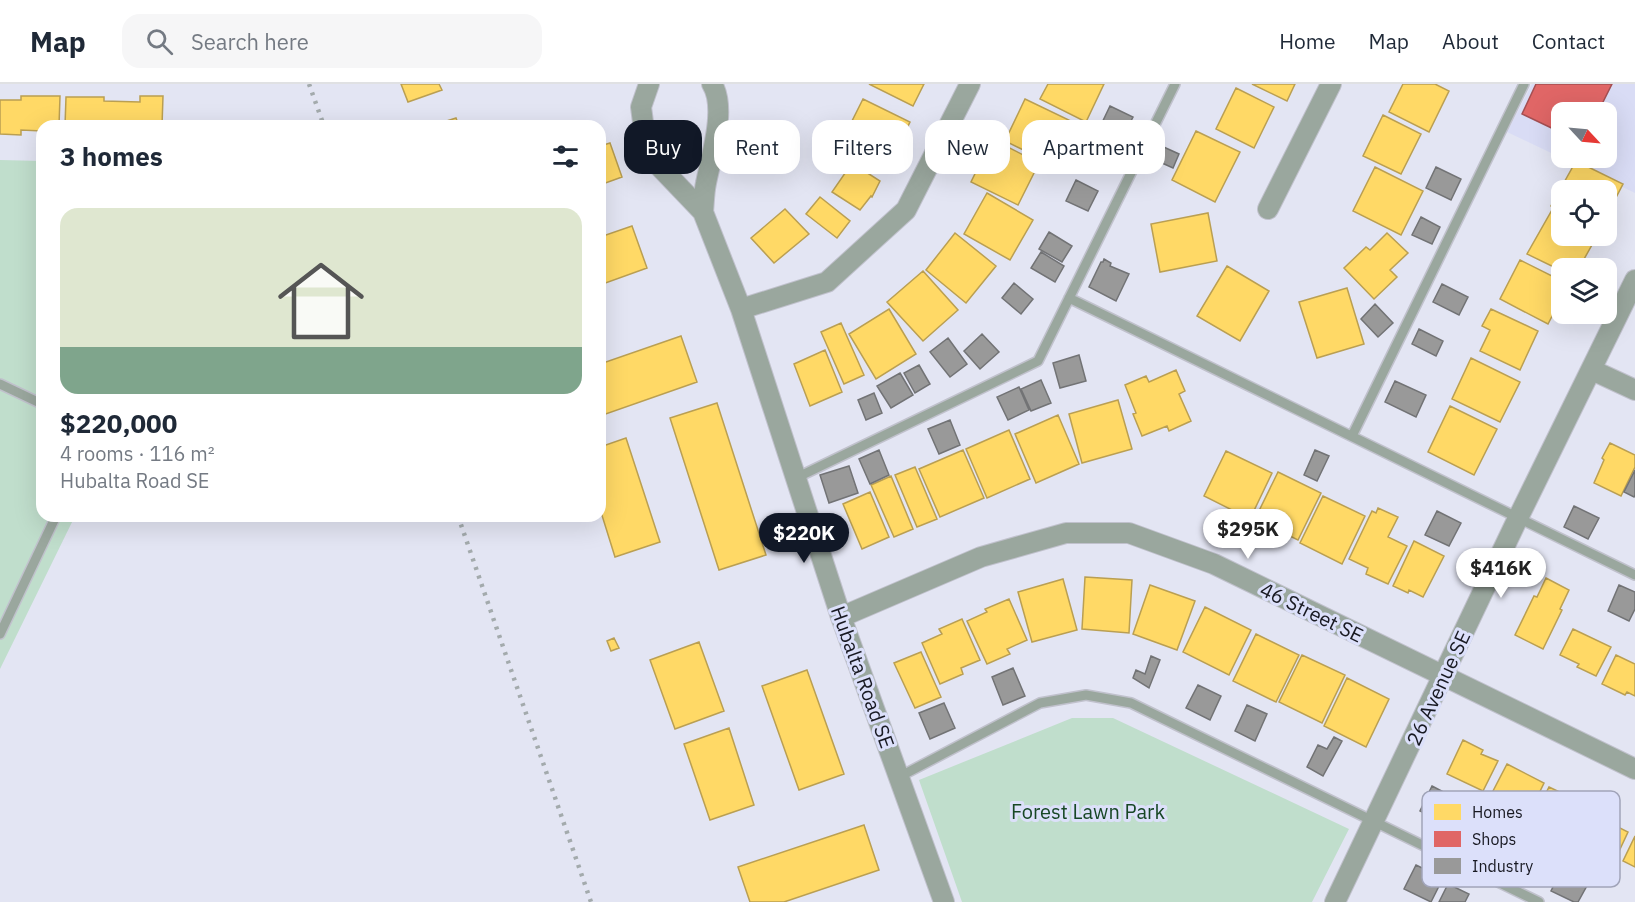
<!DOCTYPE html>
<meta charset="utf-8">
<style>
:root{--surface:#fff;--page:#f6f6f7;--text:#1f2937;--muted:#747a83;--line:#e0e1e3;--accent:#111827}
body{margin:0;font-family:"IBM Plex Sans",sans-serif;background:var(--page);color:var(--text);height:100vh;display:flex;flex-direction:column;font-size:22px;white-space:nowrap}
*{box-sizing:border-box;margin:0}
p{font-size:20px;color:var(--muted)}
.icon{flex:none;width:33px;height:33px;fill:none;stroke:currentColor;stroke-width:2;stroke-linecap:round;stroke-linejoin:round}
.map{position:relative;flex:1;overflow:hidden}
.details{position:absolute;left:36px;top:36px;width:570px;height:402px;display:flex;flex-direction:column;background:var(--surface);border-radius:18px;box-shadow:0 6px 24px #0002}
.details>*{flex:none}
.banner{position:absolute;left:624px;top:36px;width:570px;height:54px;display:flex;gap:12px}
.needle{width:39px;rotate:116deg}
.fabs{position:absolute;left:1551px;top:18px;display:grid;gap:12px}
.fabs a{display:grid;place-items:center;width:66px;height:66px;border-radius:12px;background:var(--surface);box-shadow:0 6px 24px #0002;font-size:30px}
.price{position:absolute;translate:-50% -51px;padding:0 14px;border-radius:21px;background:#fff;color:#222;font-size:20px;line-height:39px;filter:drop-shadow(0 2px 3px #0008)}
.price::after{content:'';position:absolute;left:50%;top:36px;width:18px;height:14px;margin-left:-9px;background:inherit;clip-path:polygon(0 0,100% 0,50% 100%)}
.price.active{background:var(--accent);color:#fff}
ul{padding:0;list-style:none}
li{display:grid;align-content:center;gap:12px;height:318px;padding:0 24px}
li+li{border-top:2px solid var(--line)}
li span{display:grid;place-items:center;height:186px;border-radius:18px;color:#555}
li>.icon{margin-inline-start:auto}
span .icon{width:108px;height:108px;fill:#fffc;stroke-width:1}
li b{font-size:26px}
h2{display:flex;justify-content:space-between;align-items:center;height:72px;padding:0 24px;font-size:26px}
.tag{padding:0 21px;border-radius:18px;background:var(--surface);box-shadow:0 6px 24px #0002;font-size:21px;line-height:54px}
.tag.active{background:var(--accent);color:#fff}
header{display:flex;align-items:center;gap:36px;box-sizing:border-box;height:84px;padding:0 30px;background:var(--surface);border-bottom:2px solid var(--line)}
header strong{font-size:28px}
nav{display:flex;gap:33px;margin-inline-start:auto;font-size:21px}
.search{width:420px;height:54px;background:var(--page);display:flex;align-items:center;gap:15px;box-sizing:border-box;padding:0 21px;border-radius:18px;color:var(--muted);font-size:22px}
.map>svg:first-child{display:block}
.built{fill:#d9dcf5;fill-rule:evenodd}
.green{fill:#c0decc}
.homes{fill:#ffd966;stroke:#ba9f52;stroke-width:1.5}
.shops{fill:#e06666;stroke:#a44f52;stroke-width:1.5}
.industry{fill:#999;stroke:#727375;stroke-width:1.5}
.lines{fill:none;stroke-linecap:round;stroke-linejoin:round}
.service-casing{stroke:#c0c1cc;stroke-width:12}
.minor-casing{stroke:#c0c1cc;stroke-width:22}
.service{stroke:#9aa79e;stroke-width:9}
.minor{stroke:#9aa79e;stroke-width:20}
.rail{stroke:#a3aaac;stroke-width:4.5;stroke-dasharray:3 6;stroke-linecap:butt}
.labels{text-anchor:middle;dominant-baseline:central;stroke-width:6;stroke-linejoin:round;paint-order:stroke}
.street-label{font-size:20px;fill:#181922;stroke:#dce0fa}
.park-label{font-size:20px;fill:#174725;stroke:#dce0fa}
.key{fill:#dce0fa;stroke:#a1a4b9;stroke-width:1.5}
.key-label{font-size:16px;fill:#181922}
</style>
<header>
<strong>Map</strong>
<div class="search"><svg class="icon" aria-label="search" viewBox="0 0 24 24"><circle cx="10" cy="10" r="6"/><path d="M15 15l6 6"/></svg>Search here</div>
<nav><a>Home</a><a>Map</a><a>About</a><a>Contact</a></nav>
</header>
<div class="map">
<svg width="1635" height="818" viewBox="0 0 1635 818">
<rect width="100%" height="100%" fill="#e3e5f3"/>
<path class="built" d="M1532,0h103v109l-128,-61zM1562,28h44v46h-44z"/>
<path class="green" d="M0,76l42,1v355h33l-75,153z
M1072,634h41l236,111 -37,73h-350l-43,-122z"/>
<path class="homes" d="M401,0h38l3,6 -34,12z
M869,0h55l-11,22z
M1048,0h56l-18,38 -46,-23z
M1252,0h43l-8,17z
M1403,0h32l14,7 -20,41 -40,-20z
M1236,4l38,19 -20,41 -38,-19z
M21,12h39l-1,30h-17v5l-21,-1v5l-21,-1v-34h21z
M140,12h23l-1,30h-97l1,-29h38v4l36,1z
M863,15l47,23 -20,40 -47,-23z
M1025,15l48,23 -21,42 -47,-23z
M1383,31l38,19 -20,40 -38,-18z
M456,34l3,8h-28z
M1196,47l44,21 -25,50 -43,-22z
M992,55l47,24 -21,42 -47,-23z
M610,59l12,34 -22,8v-39z
M1576,77l47,23 -13,25 -2,-1 -2,4v-22h-44v21l-11,-5z
M852,79l28,18 -8,16 -1,-1 -11,14 -28,-18z
M1375,83l48,24 -22,44 -48,-24z
M987,109l46,27 -23,40 -46,-26z
M820,113l30,24 -13,17 -31,-24z
M785,125l24,25 -35,29 -23,-25z
M1552,126l10,4v22h35l-18,32h-17v3l-35,-17z
M1208,129l9,48 -57,11 -9,-48z
M632,142l15,42 -47,17v-48z
M955,149l41,33 -30,37 -40,-33z
M1387,149l21,20 -18,17 7,7 -23,22 -30,-31 22,-21 4,3z
M1520,176l42,21v16l-14,27 -48,-25z
M1227,182l42,25 -29,50 -43,-25z
M923,187l35,39 -35,31 -36,-39z
M1347,204l17,56 -47,14 -18,-56z
M889,225l27,45 -40,25 -27,-45z
M1491,225l47,22 -18,39 -40,-19 10,-21 -8,-4z
M841,239l23,52 -20,9 -23,-52z
M681,252l16,46 -97,34v-52z
M825,266l17,42 -32,14 -16,-42z
M1471,274l49,24 -20,40 -48,-23z
M1176,286l9,21 -6,3 12,27 -22,10 -2,-5 -25,10 -9,-22 3,-1 -11,-28 21,-9 3,6z
M1118,316l14,49 -50,14 -13,-49z
M717,319l49,152 -47,15 -49,-152z
M1450,322l47,23 -23,46 -46,-23z
M1058,331l21,49 -43,19 -21,-49z
M1009,346l21,49 -43,19 -21,-49z
M626,354l34,104 -45,15 -15,-48v-62z
M1610,359l25,12v12l-14,29 -27,-13 10,-23 -2,-2z
M963,366l21,48 -44,19 -21,-48z
M1226,367l46,22 -22,46 -46,-23z
M915,383l22,52 -20,8 -22,-52z
M1278,388l43,21 -23,47 -43,-21z
M891,392l22,53 -19,8 -23,-52z
M870,408l19,45 -27,12 -19,-45z
M1323,412l42,20 -23,48 -42,-21z
M1378,424l20,9 -10,20 19,9 -19,38 -22,-10 2,-6 -19,-9 23,-48 4,2z
M1414,457l30,15 -21,41 -14,-7 -1,3 -15,-7z
M1085,493l47,3 -3,53 -47,-4z
M1546,494l23,12 -9,19 2,1 -19,39 -28,-14 19,-39 3,1z
M1063,495l14,51 -45,12 -14,-50z
M1150,501l45,16 -18,49 -44,-16z
M1009,515l18,41 -20,9 3,5 -23,10 -20,-43 20,-9 -2,-3z
M1205,523l46,23 -22,45 -46,-23z
M962,535l18,41 -19,8 2,6 -23,10 -18,-41 20,-9 -3,-5z
M1573,545l38,18 -15,29 -19,-9 2,-3 -19,-9z
M1256,550l43,21 -23,47 -43,-21z
M614,554l5,10 -8,3 -4,-10z
M699,558l25,69 -49,18 -25,-69z
M921,568l20,45 -26,11 -21,-45z
M1302,571l43,20 -23,48 -43,-21z
M1616,571l19,9v32l-8,-4 -2,3 -23,-11z
M807,586l37,104 -45,16 -37,-104z
M1347,594l42,21 -23,48 -42,-21z
M729,644l25,77 -44,15 -26,-76z
M1463,656l20,10 -2,4 17,7 -15,30 -36,-17z
M1507,680l37,19 -14,29 -38,-19z
M1549,703l40,19 -14,29 -40,-20z
M1593,727l21,10 -2,3 16,8 -14,30 -25,-12 -4,9 -9,-4 5,-9 -3,-2z
M864,741l15,45 -95,32h-34l-12,-35z
M1635,752v31l-12,-6z"/>
<path class="shops" d="M1536,0h76l-14,28h-36v21l-40,-19z"/>
<path class="industry" d="M1110,22l23,11 -11,21 -22,-11z
M1095,51l23,10 -10,20 -22,-10z
M1157,60l22,10 -6,14 -22,-10z
M1436,83l25,12 -10,21 -25,-12z
M1076,96l22,11 -10,20 -22,-10z
M1421,133l19,10 -8,17 -20,-9z
M1049,148l23,14 -10,16 -23,-13z
M1041,168l23,14 -9,16 -24,-14z
M1104,175l7,4 -1,3 19,8 -13,27 -27,-14 12,-25h2z
M1014,199l19,16 -12,15 -19,-16z
M1442,200l26,13 -9,18 -26,-13z
M1375,220l18,19 -15,14 -17,-18z
M1419,245l24,12 -7,15 -24,-12z
M982,250l17,18 -19,17 -16,-18z
M948,254l19,26 -17,13 -20,-25z
M1079,271l7,26 -26,7 -7,-25z
M919,281l11,19 -15,9 -11,-20z
M900,289l13,22 -22,13 -14,-22z
M1041,296l10,23 -20,8 -10,-22z
M1395,297l31,14 -10,22 -31,-15z
M1019,303l10,23 -21,10 -11,-23z
M874,309l8,20 -16,7 -8,-20z
M950,336l10,25 -21,9 -11,-25z
M879,366l10,25 -19,9 -11,-25z
M1315,366l14,6 -12,25 -13,-6z
M849,382l9,27 -29,10 -9,-28z
M1635,386v25l-1,2 -10,-5z
M1574,422l25,12 -11,21 -24,-12z
M1437,427l24,12 -12,23 -24,-11z
M1619,501l16,7v17l-6,12 -21,-10z
M1151,572l9,4 -11,28 -16,-10 3,-8 9,4z
M1013,584l12,28 -22,9 -11,-28z
M1198,601l23,11 -11,24 -24,-12z
M944,619l11,25 -25,11 -11,-26z
M1247,621l20,9 -12,27 -20,-10z
M1334,653l8,4 -19,35 -16,-9 11,-22 9,4z
M1432,702l25,13 -12,25 -25,-13z
M1416,781l27,13 -12,24 -27,-13z
M1562,785l27,13 -11,20h-4l-23,-11z
M1448,800l21,10 -4,8h-26z"/>
<g class="lines">
<defs>
<path id="service" d="M1069,214l566,277
M0,300l42,20
M1352,352l172,-352
M796,394l242,-117 137,-277
M0,550l56,-118
M899,693l141,-74 46,-8 45,8 408,199"/>
<path id="minor" d="M649,0l-8,23 5,38 14,22 43,45 38,97 100,308 103,285
M1268,125l63,-125
M703,128c1,-10 1,-20 3,-29 5,-26 21,-75 6,-99
M741,225l86,-27 79,-72 64,-126
M1592,286l43,20
M841,533l140,-60 85,-24h63l85,31 421,205
M1335,818l183,-384 117,-238"/>
</defs>
<use href="#service" class="service-casing"/>
<use href="#minor" class="minor-casing"/>
<use href="#service" class="service"/>
<use href="#minor" class="minor"/>
<path class="rail" d="M309,0l15,42
M458,432l133,386"/>
</g>
<g class="labels">
<g class="street-label">
<text transform="translate(1312 528) rotate(26)">46 Street SE</text>
<text transform="translate(863 593) rotate(70)">Hubalta Road SE</text>
<text transform="translate(1438 604) rotate(-65)">26 Avenue SE</text>
</g>
<g class="park-label">
<text x="1088" y="727">Forest Lawn Park</text>
</g>
</g>
<rect x="1422" y="707" width="198" height="96" rx="9" class="key"/>
<rect x="1434" y="720" width="27" height="16" fill="#ffd966"/>
<rect x="1434" y="747" width="27" height="16" fill="#e06666"/>
<rect x="1434" y="774" width="27" height="16" fill="#999"/>
<g class="key-label">
<text x="1472" y="734">Homes</text>
<text x="1472" y="761">Shops</text>
<text x="1472" y="788">Industry</text>
</g>
</svg>
<div class="fabs">
<a><svg class="needle" viewBox="-14 -14 28 28"><path d="M0-13l5 13h-10z" fill="#e53935"/><path d="M0 13l5-13h-10z" fill="#747a83"/></svg></a>
<a><svg class="icon" aria-label="locate" viewBox="0 0 24 24"><circle cx="12" cy="12" r="6"/><path d="M12 2v4M12 18v4M2 12h4M18 12h4"/></svg></a>
<a><svg class="icon" aria-label="layers" viewBox="0 0 24 24"><path d="M12 4l9 5-9 5-9-5zM3 14l9 5 9-5"/></svg></a>
</div>
<b class="price" style="left:1248px;top:476px">$295K</b>
<b class="price active" style="left:804px;top:480px">$220K</b>
<b class="price" style="left:1501px;top:515px">$416K</b>
<div class="banner">
<a class="tag active">Buy</a>
<a class="tag">Rent</a>
<a class="tag">Filters</a>
<a class="tag">New</a>
<a class="tag">Apartment</a>
</div>
<section class="details">
<h2>3 homes<svg class="icon" aria-label="filters" viewBox="0 0 24 24"><path d="M4 7h16M4 17h16"/><circle cx="9" cy="7" r="2"/><circle cx="15" cy="17" r="2"/></svg></h2>
<ul>
<li><span style="background:linear-gradient(#dfe7d0 75%,#7fa58c 0)"><svg class="icon" aria-label="home" viewBox="0 0 24 24"><path d="M3 11l9-7 9 7M6 9v11h12V9"/></svg></span><div><b>$220,000</b><p>4 rooms · 116 m²</p><p>Hubalta Road SE</p></div></li>
</ul>
</section>
</div>
